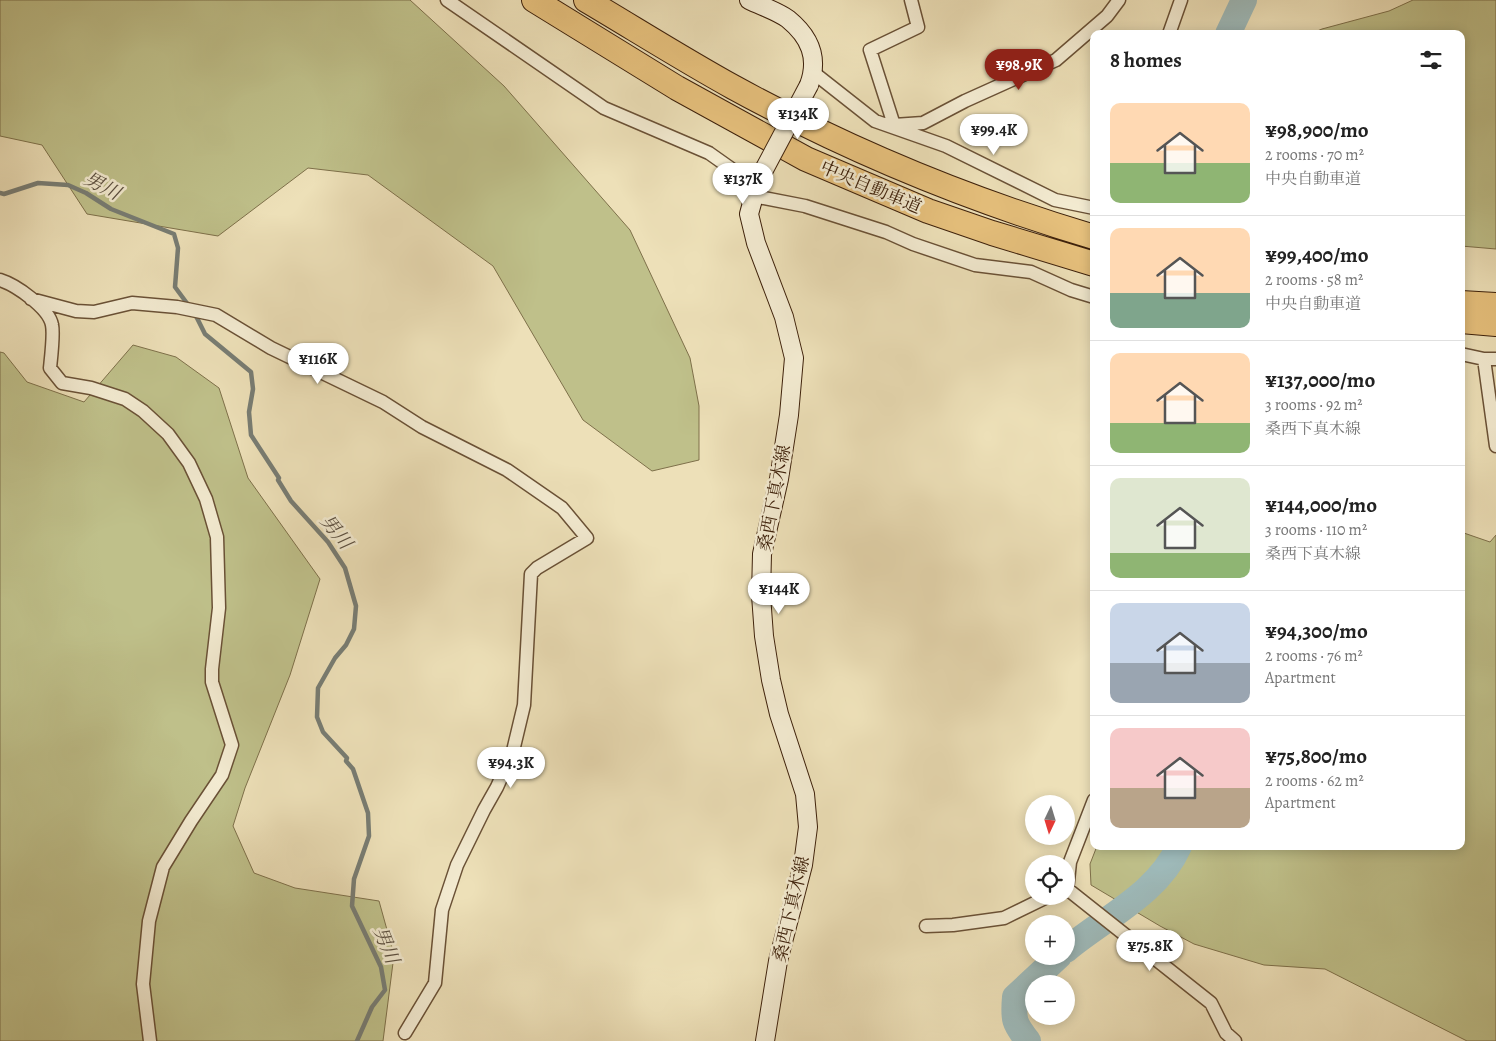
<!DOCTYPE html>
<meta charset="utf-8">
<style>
:root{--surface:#fff;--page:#f6f6f6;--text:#222;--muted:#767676;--line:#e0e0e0;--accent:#8f2418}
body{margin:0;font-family:Alegreya,"Noto Serif JP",serif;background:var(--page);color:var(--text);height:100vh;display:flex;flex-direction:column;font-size:19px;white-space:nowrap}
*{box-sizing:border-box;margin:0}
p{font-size:16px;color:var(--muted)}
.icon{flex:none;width:28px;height:28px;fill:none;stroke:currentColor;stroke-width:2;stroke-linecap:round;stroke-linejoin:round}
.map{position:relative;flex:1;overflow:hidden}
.details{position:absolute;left:1090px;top:30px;width:375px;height:820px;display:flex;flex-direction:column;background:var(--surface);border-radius:10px;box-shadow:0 2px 12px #0003}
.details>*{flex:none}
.needle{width:32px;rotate:184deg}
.tools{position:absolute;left:1025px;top:795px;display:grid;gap:10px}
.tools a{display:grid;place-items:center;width:50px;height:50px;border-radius:50%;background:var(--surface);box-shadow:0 2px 12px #0003;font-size:25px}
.price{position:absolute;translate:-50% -42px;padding:0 11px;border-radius:18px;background:#fff;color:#222;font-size:16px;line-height:32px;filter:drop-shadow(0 1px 2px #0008)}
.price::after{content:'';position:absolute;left:50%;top:30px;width:15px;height:11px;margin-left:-8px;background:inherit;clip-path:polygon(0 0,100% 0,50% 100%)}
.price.on{background:var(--accent);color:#fff}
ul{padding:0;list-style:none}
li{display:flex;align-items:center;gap:15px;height:125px;padding:0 20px}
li+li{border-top:1px solid var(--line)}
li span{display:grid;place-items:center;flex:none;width:140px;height:100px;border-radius:10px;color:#555}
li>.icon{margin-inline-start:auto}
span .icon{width:60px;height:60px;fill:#fffc;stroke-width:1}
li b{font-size:21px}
h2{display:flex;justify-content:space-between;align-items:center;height:60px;padding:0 20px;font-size:21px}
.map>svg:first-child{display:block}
.green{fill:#bfc08a;stroke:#7e704a}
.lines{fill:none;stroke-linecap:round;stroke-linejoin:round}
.stream{stroke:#787d74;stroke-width:4.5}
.river{stroke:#9ebaba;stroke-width:26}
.street-casing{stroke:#6a5136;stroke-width:15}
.secondary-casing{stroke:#3e210b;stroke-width:20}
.highway-casing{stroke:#3e210b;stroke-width:26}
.street{stroke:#f3ebd1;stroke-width:12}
.secondary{stroke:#f3ebd1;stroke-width:18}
.highway{stroke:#e6c07c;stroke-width:24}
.secondary-bridge-casing{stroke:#3e210b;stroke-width:20;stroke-linecap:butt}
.secondary-bridge{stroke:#f3ebd1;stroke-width:18}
.labels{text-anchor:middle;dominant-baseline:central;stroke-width:5;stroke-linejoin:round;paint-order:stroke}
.street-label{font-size:18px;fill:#3e210b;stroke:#f3ebd1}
.water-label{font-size:19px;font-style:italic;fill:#5b4f40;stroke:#f3ebd1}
</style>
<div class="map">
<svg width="1496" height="1041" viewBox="0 0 1496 1041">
<rect width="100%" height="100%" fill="#ede0b8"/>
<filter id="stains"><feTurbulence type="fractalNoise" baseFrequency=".004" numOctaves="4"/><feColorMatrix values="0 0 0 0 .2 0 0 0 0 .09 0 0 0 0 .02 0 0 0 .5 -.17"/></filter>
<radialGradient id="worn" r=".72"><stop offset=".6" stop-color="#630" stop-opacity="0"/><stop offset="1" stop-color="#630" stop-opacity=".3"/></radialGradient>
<path class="green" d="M0,0h410l94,86 126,144 60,128 9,48v54l-47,11 -69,-51 -90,-154 -125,-91 -60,-7 -90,68 -131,-22 -45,-69 -42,-9z
M1413,0h83v249l-35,-3v-212h-151l12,-5 67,-18z
M133,345l43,12 43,31 29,90 72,101 -30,96 -45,113 -12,38 21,47 41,15 84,13 15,54 -11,86h-383v-689l4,1 23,29 57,20z
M1461,532l29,10 6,-7v506h-29l-142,-72 -61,-4 -70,-21 -34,-18 -69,-41 -1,-21 7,-18h364z"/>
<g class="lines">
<path class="stream" d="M0,193l4,1 34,-11 30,2 18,8 25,16 63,25 4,14 -3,39 14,19
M195,314l10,20 46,38 2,17 -4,23 2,23 28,43 -1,2 13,21 37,41 17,26 11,38 -2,23 -8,16 -11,13 -17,30 -1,29 6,15 24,26 -1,3 7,8 15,44 1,23 -15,43 -2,27 29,61 4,23 -13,17 -15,34"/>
<path class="river" d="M1228,34l16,-34
M1066,950c38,-32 92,-56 113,-104
M1028,1041c-14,-18 -15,-21 -13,-44l44,-41"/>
<defs>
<path id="street" d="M447,0l157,108 105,45 24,17 20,26 52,10 81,26 27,12 62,21 56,7 40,18 23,7
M1169,34l12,-34
M814,73l61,48 71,25 109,54 39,8
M894,125l29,-2 42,-22 91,-41 51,-44 12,-16
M894,125l-24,-75 48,-23 -7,-27
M0,280c16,5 49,28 52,45 2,9 -1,33 -2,43l12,15 29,5 34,11 18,12 25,23 21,29 17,36 11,38 2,71 -7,61v13l20,63 -10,30 -31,46 -28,46 -14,54 -6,63 7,57
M31,299l45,12 18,1 38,-9 45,4 39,8 55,33 112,54 39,25 85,43 55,38 25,30 -50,30 -6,6 -7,131 -11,46 -16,36 -13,23 -27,55 -15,45 -7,73 -30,50
M1461,354l23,5h12
M1484,359l12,87
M1066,891l5,1 140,111 15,30 9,8
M1067,891l3,-29 24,-62
M926,926l27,-1 51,-7 45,-22"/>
<path id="secondary" d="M749,0c12,6 28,11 39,19 22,18 31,39 21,66
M758,181l-9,33 7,29 28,74 10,41 -5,57 -10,64 -17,75 -1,41 3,41 7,44 8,34 26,80 3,33 -5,38 -25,96 -13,80"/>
<path id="highway" d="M534,0l143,88 129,71 122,52 64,22 102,31
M586,0c49,29 98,60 147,87 115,63 236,113 361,150
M1461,303l35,2
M1461,321l35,3"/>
</defs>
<use href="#street" class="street-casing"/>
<use href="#secondary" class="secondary-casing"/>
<use href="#highway" class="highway-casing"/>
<use href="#street" class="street"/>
<use href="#secondary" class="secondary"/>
<use href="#highway" class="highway"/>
<defs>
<path id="secondary-bridge" d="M758,181l51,-96"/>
</defs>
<use href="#secondary-bridge" class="secondary-bridge-casing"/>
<use href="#secondary-bridge" class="secondary-bridge"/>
</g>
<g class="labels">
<g class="street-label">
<text transform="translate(871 187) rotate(23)">中央自動車道</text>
<text transform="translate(774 498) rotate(-79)">桑西下真木線</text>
<text transform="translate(791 909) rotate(-77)">桑西下真木線</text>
</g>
<g class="water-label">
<text transform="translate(102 186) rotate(28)">男川</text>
<text transform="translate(336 532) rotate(51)">男川</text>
<text transform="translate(386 945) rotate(68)">男川</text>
</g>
</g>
<rect width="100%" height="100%" filter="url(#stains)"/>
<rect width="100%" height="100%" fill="url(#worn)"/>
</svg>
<div class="tools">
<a><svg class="needle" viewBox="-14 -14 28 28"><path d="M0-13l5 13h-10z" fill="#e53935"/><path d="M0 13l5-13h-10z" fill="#767676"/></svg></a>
<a><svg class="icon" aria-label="locate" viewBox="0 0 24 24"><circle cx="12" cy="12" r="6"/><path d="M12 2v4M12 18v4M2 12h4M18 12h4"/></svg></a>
<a>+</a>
<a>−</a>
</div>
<b class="price on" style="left:1019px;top:91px">¥98.9K</b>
<b class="price" style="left:798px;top:140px">¥134K</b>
<b class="price" style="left:994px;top:156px">¥99.4K</b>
<b class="price" style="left:743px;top:205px">¥137K</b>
<b class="price" style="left:318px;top:385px">¥116K</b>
<b class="price" style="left:779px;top:615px">¥144K</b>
<b class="price" style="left:511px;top:789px">¥94.3K</b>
<b class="price" style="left:1150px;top:972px">¥75.8K</b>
<section class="details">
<h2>8 homes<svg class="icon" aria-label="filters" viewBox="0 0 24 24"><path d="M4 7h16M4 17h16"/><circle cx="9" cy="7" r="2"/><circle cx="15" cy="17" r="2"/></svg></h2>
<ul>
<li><span style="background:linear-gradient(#ffd9b3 60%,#8fb573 0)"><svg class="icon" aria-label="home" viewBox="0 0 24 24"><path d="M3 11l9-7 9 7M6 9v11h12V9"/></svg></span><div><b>¥98,900/mo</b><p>2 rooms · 70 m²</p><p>中央自動車道</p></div></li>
<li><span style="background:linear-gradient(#ffd9b3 65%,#7fa58c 0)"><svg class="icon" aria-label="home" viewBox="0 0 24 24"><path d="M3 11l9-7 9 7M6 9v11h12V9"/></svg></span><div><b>¥99,400/mo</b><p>2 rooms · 58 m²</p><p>中央自動車道</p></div></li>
<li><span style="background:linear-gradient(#ffd9b3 70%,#8fb573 0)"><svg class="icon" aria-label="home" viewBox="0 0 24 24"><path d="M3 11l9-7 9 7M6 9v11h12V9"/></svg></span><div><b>¥137,000/mo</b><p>3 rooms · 92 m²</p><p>桑西下真木線</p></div></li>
<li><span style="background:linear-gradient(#dfe7d0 75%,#8fb573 0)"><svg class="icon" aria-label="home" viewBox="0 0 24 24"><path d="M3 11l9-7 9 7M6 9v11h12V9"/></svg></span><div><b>¥144,000/mo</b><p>3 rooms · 110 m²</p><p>桑西下真木線</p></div></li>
<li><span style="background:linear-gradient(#c9d6e8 60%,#9aa5b1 0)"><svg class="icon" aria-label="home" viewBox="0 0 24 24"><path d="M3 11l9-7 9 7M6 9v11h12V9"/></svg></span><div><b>¥94,300/mo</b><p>2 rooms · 76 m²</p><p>Apartment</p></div></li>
<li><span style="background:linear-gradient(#f6c9c9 60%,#b9a48a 0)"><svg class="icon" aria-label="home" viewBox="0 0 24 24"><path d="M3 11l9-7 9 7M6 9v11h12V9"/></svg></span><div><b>¥75,800/mo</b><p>2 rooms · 62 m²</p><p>Apartment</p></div></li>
</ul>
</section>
</div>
